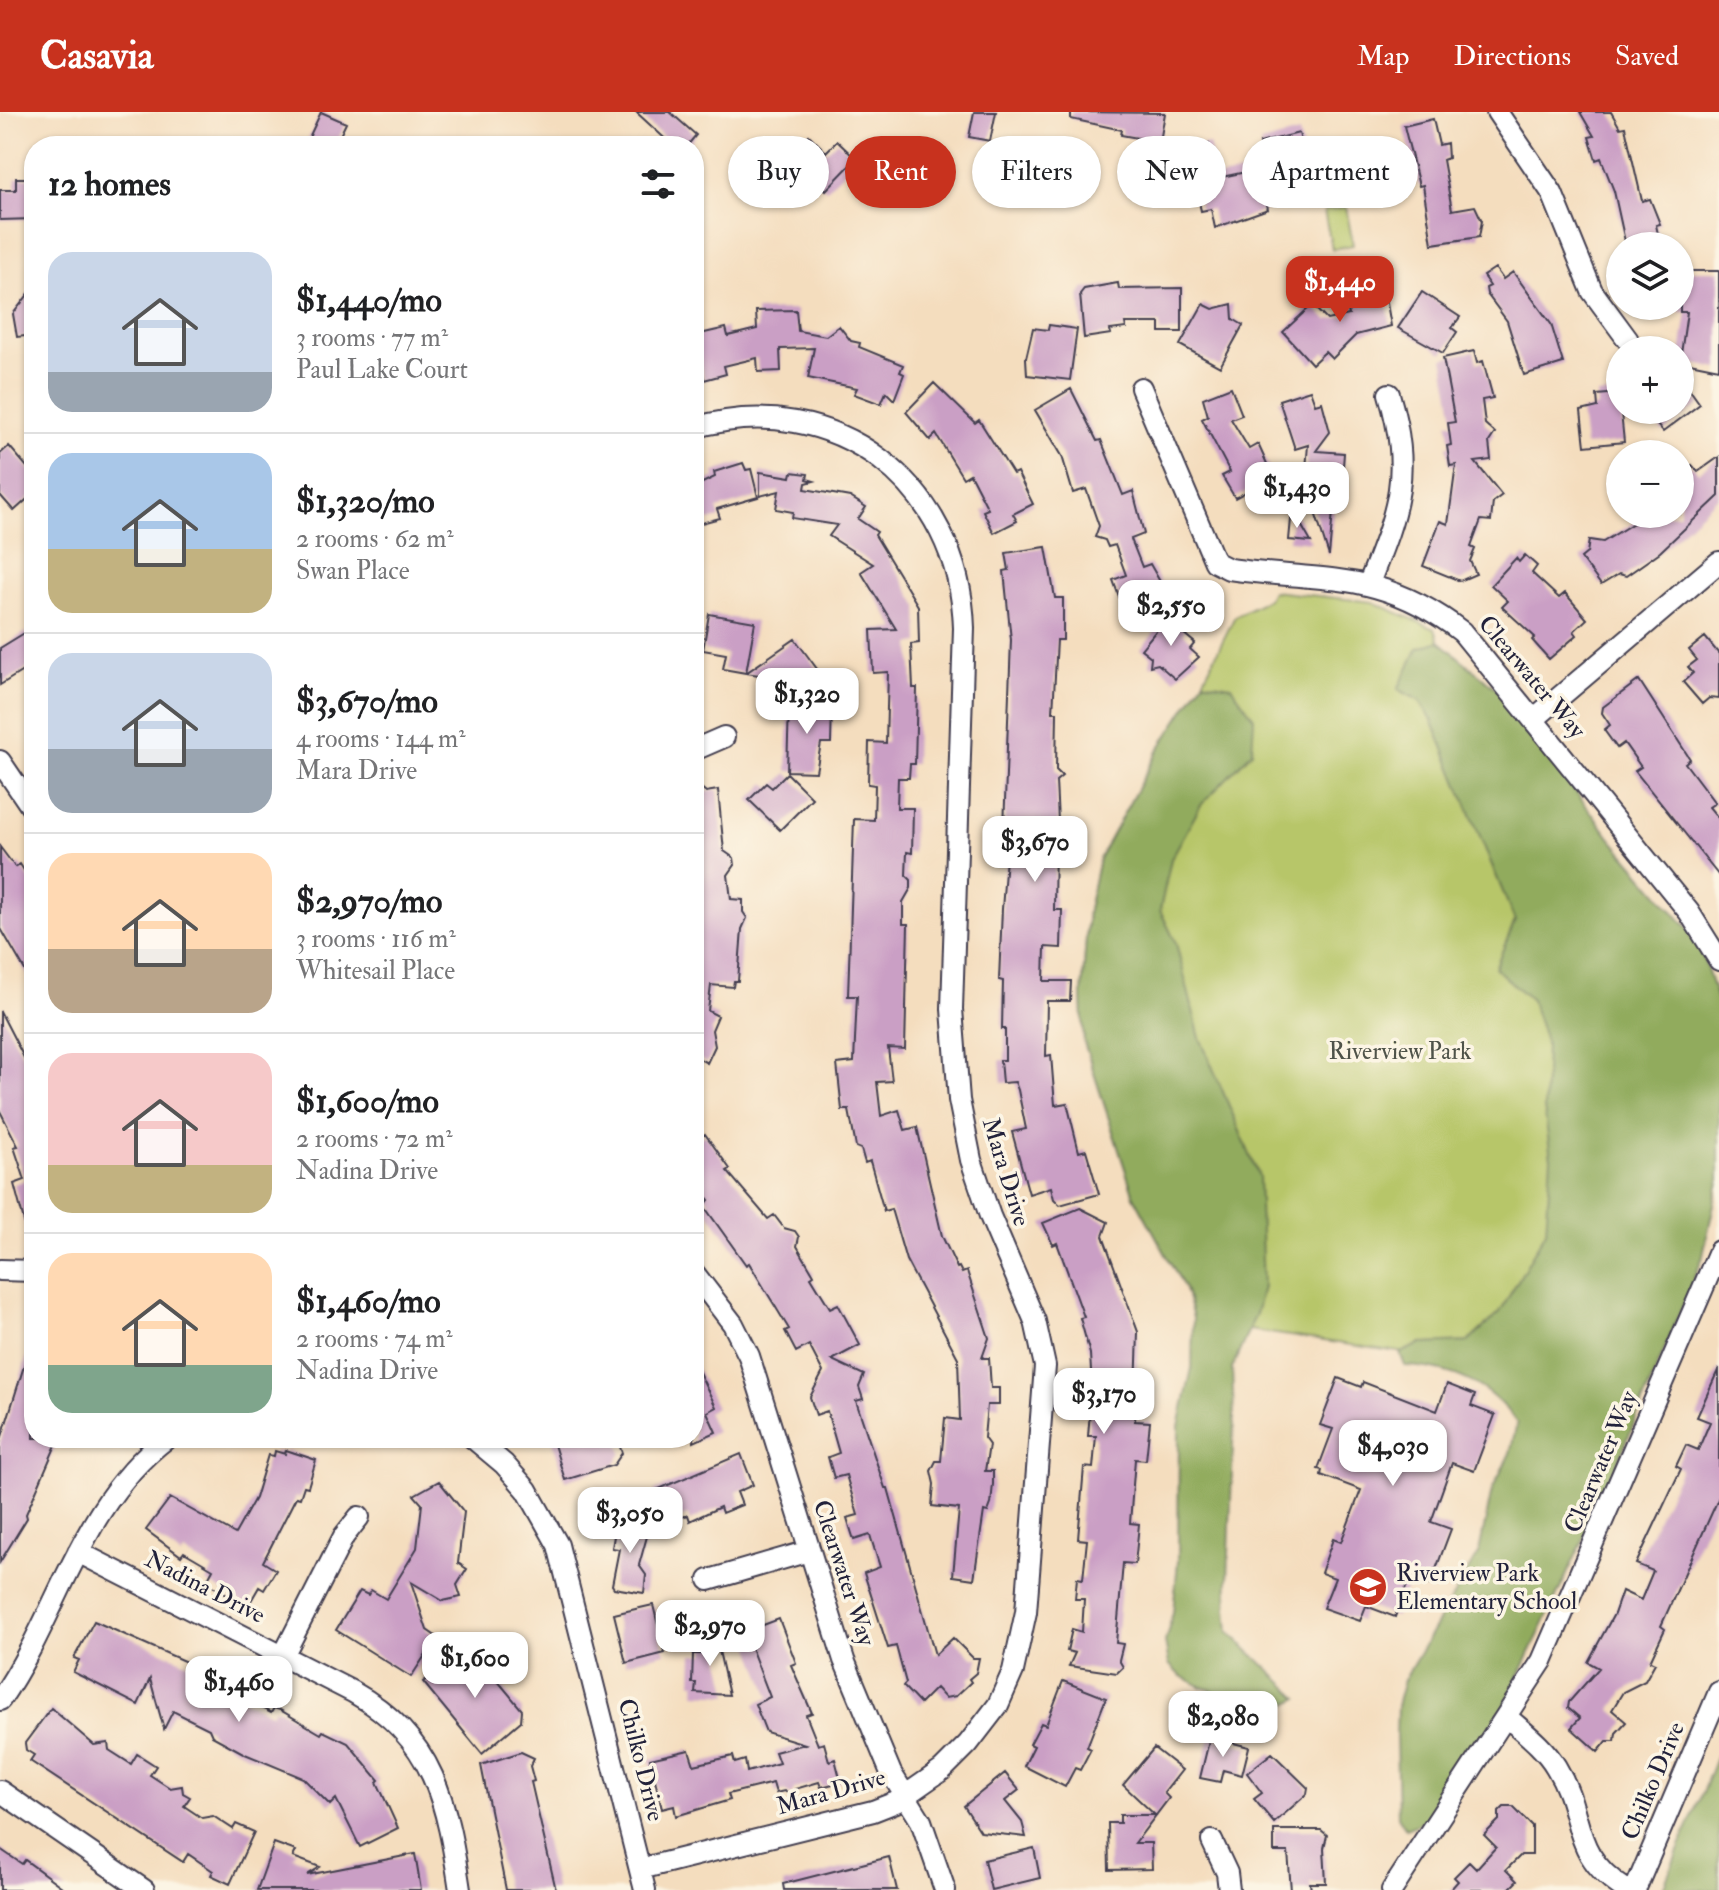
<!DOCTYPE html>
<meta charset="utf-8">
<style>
:root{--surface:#fff;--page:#f2f2f2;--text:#202124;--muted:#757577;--line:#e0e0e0;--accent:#c8321e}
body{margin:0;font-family:"IM FELL Double Pica",serif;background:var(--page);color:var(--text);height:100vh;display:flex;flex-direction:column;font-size:30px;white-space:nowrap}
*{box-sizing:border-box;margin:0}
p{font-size:26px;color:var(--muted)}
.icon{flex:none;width:44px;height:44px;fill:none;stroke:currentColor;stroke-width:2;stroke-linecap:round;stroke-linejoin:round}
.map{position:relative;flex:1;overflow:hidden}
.side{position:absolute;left:24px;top:24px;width:680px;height:1312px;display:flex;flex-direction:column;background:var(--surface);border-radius:32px;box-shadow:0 2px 6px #0004}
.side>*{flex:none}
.guide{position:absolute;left:728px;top:24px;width:760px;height:72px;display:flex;gap:16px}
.tools{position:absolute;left:1606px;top:120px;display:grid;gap:16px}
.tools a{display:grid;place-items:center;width:88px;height:88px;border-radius:50%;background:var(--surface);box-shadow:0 2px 6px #0004;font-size:40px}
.price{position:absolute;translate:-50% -68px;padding:0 18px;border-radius:16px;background:#fff;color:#222;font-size:26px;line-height:52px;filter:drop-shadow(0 2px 4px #0008)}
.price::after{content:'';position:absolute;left:50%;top:48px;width:24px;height:18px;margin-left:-12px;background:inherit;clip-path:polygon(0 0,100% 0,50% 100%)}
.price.on{background:var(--accent);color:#fff}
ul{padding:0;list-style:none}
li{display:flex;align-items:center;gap:24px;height:200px;padding:0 24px}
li+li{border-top:2px solid var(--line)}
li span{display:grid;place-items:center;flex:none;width:224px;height:160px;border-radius:24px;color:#555}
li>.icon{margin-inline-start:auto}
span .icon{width:96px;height:96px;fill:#fffc;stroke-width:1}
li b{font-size:34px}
h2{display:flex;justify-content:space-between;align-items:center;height:96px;padding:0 24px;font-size:34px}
.chip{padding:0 28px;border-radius:36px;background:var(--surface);box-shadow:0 2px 6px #0004;font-size:28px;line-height:72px}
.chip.on{background:var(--accent);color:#fff}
header{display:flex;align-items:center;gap:48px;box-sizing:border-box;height:112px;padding:0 40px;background:var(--accent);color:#fff}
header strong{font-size:38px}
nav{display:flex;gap:44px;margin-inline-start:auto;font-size:28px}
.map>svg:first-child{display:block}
.green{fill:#b7c669;stroke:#6c7452;stroke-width:2}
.forest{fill:#91ab5d;stroke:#5a664c;stroke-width:2}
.building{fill:#ca9fc5}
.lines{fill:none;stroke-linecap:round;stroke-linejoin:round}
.minor-casing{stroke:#423e4f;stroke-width:24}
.minor{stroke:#fff;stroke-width:20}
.labels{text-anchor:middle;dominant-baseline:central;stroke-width:7;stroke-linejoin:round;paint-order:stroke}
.street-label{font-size:24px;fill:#22223b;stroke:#fcf5e5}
.park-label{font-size:24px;fill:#4f5349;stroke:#fcf5e5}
.poi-label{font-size:24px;fill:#22223b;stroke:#fcf5e5;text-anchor:start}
</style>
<header>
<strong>Casavia</strong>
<nav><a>Map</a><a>Directions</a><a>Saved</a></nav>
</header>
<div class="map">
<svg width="1719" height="1778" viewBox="0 0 1719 1778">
<rect width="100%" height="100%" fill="#fcf5e5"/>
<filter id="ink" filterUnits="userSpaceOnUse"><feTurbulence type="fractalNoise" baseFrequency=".0125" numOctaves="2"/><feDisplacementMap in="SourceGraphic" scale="16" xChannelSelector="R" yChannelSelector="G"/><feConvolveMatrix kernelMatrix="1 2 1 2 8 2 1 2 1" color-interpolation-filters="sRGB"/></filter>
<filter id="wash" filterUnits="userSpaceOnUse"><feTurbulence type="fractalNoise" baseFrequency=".006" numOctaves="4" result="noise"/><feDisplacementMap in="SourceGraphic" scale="32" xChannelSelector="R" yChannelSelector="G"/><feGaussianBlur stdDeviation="1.8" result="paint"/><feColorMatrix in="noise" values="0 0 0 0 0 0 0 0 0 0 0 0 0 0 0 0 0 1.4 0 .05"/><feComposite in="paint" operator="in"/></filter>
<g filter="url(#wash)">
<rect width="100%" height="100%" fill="#f4ddbe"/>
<path class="green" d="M1346,95l7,38 -21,4 -8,-38z
M1272,479l101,11 62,27 4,12 61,51 112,148 85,99 22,67v175l-17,78 -188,110 -265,-39 -56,-12 -8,-29 -51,-93 -50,-154 -2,-47 6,-85 11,-51 60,-110 44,-68 32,-65 33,-17z"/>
<path class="forest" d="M1439,529l61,51 112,148 85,99 22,67v175l-17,78 -98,237 -102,216 -77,109 -19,8 -8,-13 -2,-79 1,-31 7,-26 75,-128 13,-62 18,-37 7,-30c-28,-39 -64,-55 -112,-57l-5,-13 20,-9 48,-2 32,-30 46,-81 5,-73 -7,-50 2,-64 -15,-44 -36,-32 20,-47 -83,-201 -12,-19 -22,-12 20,-41z
M1203,569l28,5 23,32 -2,34 -51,53 -30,54 -11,51 16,33 24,95 59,138 4,111 -7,27 -24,54 2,50 -7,190 2,24 70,66 -26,14 -71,-25 -23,-12 -10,-11 -4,-22 8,-30 5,-51 1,-135 13,-58 1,-51 -8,-28 -51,-93 -50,-154 -2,-47 6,-85 11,-51 60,-110z
M1719,1639v139h-57z"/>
<g id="blocks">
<path class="building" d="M321,0l25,11 -11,23h-30z
M636,0h34l26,23 -9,11h-14z
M974,0h22l-6,29 -21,-4z
M1071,0l94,1 -5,29 -39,-7 1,-5 -51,-11z
M1580,0h31l9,16 5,-1 17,74 8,-2 10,25 -4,1 2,9 -12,3 3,9h-23l-12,-55 -13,-33 -5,2 -7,-23 5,-1z
M1433,7l6,26 8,-2 1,15 -5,2 9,50 23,-4 7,15 -3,16 -47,7 -9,-59 -4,1 -15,-60z
M1299,21l7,29 -40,10 -6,-29z
M809,23l17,17 11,-11 19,18 -30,31 -8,-8 -7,7 -11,-11 7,-8 -16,-16z
M1209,32l8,34 43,-9 8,40 -53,19 -4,-19 -10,2 -14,-62z
M16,66h18v41l-34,1v-30h16z
M1495,156l8,11 10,-7 38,52 12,39 -39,12 -17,-54 -20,-27 -1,-6 4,-2 -7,-10z
M1680,159h39v98l-39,-8 7,-49h-7z
M1368,170l16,4 7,40 -35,9 -24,24 -7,-7 -13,12 -29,-32 29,-27 15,15 22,-5 -4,-22 17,-3z
M1118,171l1,6 63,-1v44h-22v-9h-35l1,5 -16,2 1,4 -27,4 -4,-44 4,-5z
M34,175v48l-17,2 -4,-23z
M1422,180l38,25 -8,11 5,4 -14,21 -45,-25z
M1203,192l10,5 19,-5 1,15 10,6 -23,42 -40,-22z
M796,198l2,21 28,5 13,-10 12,15 9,2 -1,4 44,18 -3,7 4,2 -10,26 -8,-8 -5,12 -27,-10 3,-6 -49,-10 6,-30 -34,1 1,22 -23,1 -1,-14 -33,8 2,8 -22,6 -8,-45 30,-7 2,8 29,-7 -1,-18z
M1049,213l28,4 -7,51 -43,-5 -1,-17 7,-30 15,2z
M1474,239l3,12 6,-2 10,37 -11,2 3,24 10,9 -6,9 2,18 -16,2 27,33 -9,7 -2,19 -10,-1 -10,27 4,2 -5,12 6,13 -16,7 -37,-15 17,-45 8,3 8,-59 -6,1 -3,-20 4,-1 -3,-22 7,-1 -12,-64z
M1680,264l20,28 -37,28 -19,-22h36z
M934,271l41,40 4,-3 34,54 4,-2 16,32 -20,10 4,7 -23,12 -11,-22 5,-2 -18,-35 -7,4 -27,-44 -6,6 -24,-28z
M1231,275l11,28 -11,4 18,30 9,-5 15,33 -38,21 -13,-22 8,-4 -28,-53 6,-3 -5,-18z
M1071,277l26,52 4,-1 22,55 10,-4 11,43 -13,5 11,28 8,-3 17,30 -43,16 -11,-30 13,-5 -11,-30 -7,2 -3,-7 -10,-3 4,-11 -13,-37 -13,4 -11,-37 -27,-46z
M1310,278l5,14 7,-2 8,30 -14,19 28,2 -3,39h-5l-2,8 -5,56 -24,-75 3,-36 -13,4 -16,-49z
M1619,281l5,49 -39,4 -4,-35 17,-4 -1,-12z
M9,334l25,29v18l-20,18 -14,-16v-41z
M1719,345v39l-59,56 -34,24 -7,-2 -18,11 -20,-27 6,-5 2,-13 14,2 43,-27 5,6 10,-7h19v-39l12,-10 6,7z
M743,351l3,7 5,-1 7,28 -41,12 3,9 -26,7v-38l21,-10 -1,-5z
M760,360l31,5 1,-5 16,2 -1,5 7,2 -8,2 -1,6 45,8 16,10 -8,12 19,13 -2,3 43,71 1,37 -8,1 2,44h4l-2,76h-5l-1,14h-11l-1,30h16l-1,45 -5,-1 -1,23 5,5v8l-8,14v22h5l-3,125 -17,-1 4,33 -15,1 4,34 18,-6 6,20 12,-3 25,109 15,32 2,-1 3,6 5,-2 22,67 -7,20h7l2,30h8v17h-12l-3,33 5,7 -4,26h8v13l-2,20 -3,8 -4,-1 -10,68 -21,-3 6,-67 -27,-3 2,-22 -3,-13 5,-10h5l4,-43 15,2 -2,-62 -52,-98 -15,-51 -7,2 -14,-50 -5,2 -4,-14 -5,-2 -7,-37h-7l-5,-46 17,-2 3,-66h-9l6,-177 20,1 1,-35 -7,-1 1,-42 17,1 2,-71 -15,1 -2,-43 25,-1 -35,-57 12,-8 -44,-28 8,-11 -45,-7 1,-6 -17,-3 3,-18 -19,5z
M1292,397l19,33 -22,-2z
M1046,435l9,51h8v42h-6l-4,72h4l-1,58 6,6 -6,5 3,60h-4l-1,69h8l-1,38 -16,-1 -1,34h27l-1,20h-23l-1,55 5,-1 4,50 12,-2 12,49 7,-2 13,44 -39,11 -6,-6 -3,-12 -22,7 -17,-62 14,-3 -8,-39 -3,-8 -13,1 -2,-23h5v-31h-3l1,-48 -4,-1 3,-71 4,-51h7l2,-30h-11l7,-188 -7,-69 5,-1 -3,-17z
M1525,443l12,11 -5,7 27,25 6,-5 22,26 -13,12 3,4 -28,24 -17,-19 3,-3 -33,-30 6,-6 -17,-16 25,-27 3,4z
M709,502l46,8 -9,51 -23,-4 3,-15 -23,-4z
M1168,504l17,14 -2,3 12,10 -5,6 9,8 -24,22 -17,-15 -8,2 1,-9 -10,-8z
M26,520l8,11v21l-34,21v-37z
M1705,525l14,17v45l-10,-1 -7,6 -19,-22 10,-9 -5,-6 9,-7 -8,-10z
M795,527l28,38 -38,28 -20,-29 -19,-3z
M1639,568l51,79 -5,4 30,40 -6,4 10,12v57l-84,-105 6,-4 -17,-24 -7,5 -13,-18 6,-5 -8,-12 1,-6z
M789,594l43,1 -1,36h-10l-5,29 -29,-1z
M787,661l25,25 -32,32 -31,-30 17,-17 6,5z
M694,670l12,10 12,-2 6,61 10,7 1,7 -7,10 3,24 12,1v12l4,6 -5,11 -4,52h-4l-1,6 -22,-2 -3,26 10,5 -6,14 3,16 -8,17 -13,-7z
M0,735l15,20 5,-3 14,22v100l-34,-59z
M0,899l34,66v162l-5,1 -15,-56 11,-4 -11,-33 4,-1 -18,-35z
M705,1022l25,35 -3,2 41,48 6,-4 10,13 11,3 4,6 -2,9 17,29 -3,2 19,31 8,-4 22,41 -28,15 32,15 -5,12 4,12 -7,2 29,87h3l47,167 18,-17 20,20h6l-3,15 -7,6 2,3 -15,14 -11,2 -9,-10 -16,16 -17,-18 3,-3 -10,-37 -8,2 -24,-75 16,-6 -10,-32 -16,5 -7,-22 11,-3 -12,-40 -12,3 -6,-21 11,-4 -12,-42 -11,4 -6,-18 13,-25 -14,-27 -13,7 -11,-21 4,-2 -40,-66 -3,2 -42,-59 5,-6 -15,-18v-39z
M1080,1096l28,14 -5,14 35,96 -3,89 15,1 -4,38 -11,-1 -5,64 9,1 -4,40 -12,-1 -7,80 7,1 -4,16 4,7 -6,6 -48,-7 6,-13 -8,-2 5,-22 10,3 2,-33h-9l2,-21 6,1 4,-39 -9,-1 6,-72 9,1 3,-32h-8l4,-48 -2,-34 -10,-36 4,-1 -27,-74 -4,2 -10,-22z
M29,1238l5,1v87h25l-33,76 1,4 -27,44v-119z
M694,1250l22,45 -9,5 9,20 -22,10z
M1719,1256v129l-58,129 4,3 -15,32 5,2 -10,18 -22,11 -11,18 14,12 -10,11 -1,8h-8l-9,11 -27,-24 9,-10 -12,-10 1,-6 30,-34 -11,-6 26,-48 8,-23 19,9 12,-29 -17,-7 45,-95 -5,-3 10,-21 12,5 12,-28 -13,-5z
M1338,1266l23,9 2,-5 74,29 10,-27 28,11 -4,11 24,9 -21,56 -22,-8 -21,59 20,7 -21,56 -20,-8 -15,40 -29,-11 -6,15 -37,-13 12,-30 -14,-5 12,-34 8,3 20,-52 -40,-15 1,-5 -4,-1 15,-40 -13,-4z
M552,1326h65l5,15 -8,12 -49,15z
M286,1338l30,10 -8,27 -4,-1 -4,12 -4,-1 -33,65 13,8 -12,20 -5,-3 -11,19 -42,-24 7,-13 -29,-17 -3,4 -35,-26 24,-32 65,36 20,-36 13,-43 6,1 1,-5 10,3z
M741,1342l12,31 -16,7 5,13 -20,8 -2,-6 -30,14 -2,-6 -26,9 -9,-20 4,-2 -3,-11z
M439,1369l25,31 -6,51 9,6 -10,16 4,12 -18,4 -32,-19 16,48 10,7 -26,40 -75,-47 24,-39 8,4 3,-5 15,9 31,-51 5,-44 -8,-9z
M624,1405l27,5 -12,43 7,10 -2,18 -30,-5 -2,-3 7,-36 -7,-1 3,-18 7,1z
M653,1493l12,48 -39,10 -12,-49z
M779,1507l17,44 -5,2 21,48 -6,2 12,30 6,-2 5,18 6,-2 6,23 -20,5 -2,-5 -24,7 -4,6 -7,-4 -8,2 -3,-10 -45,11 2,6 -54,16 -2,-10 -12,3 -12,-50 39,-9 5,15 39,-9 2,7 10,-3 2,12 32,-9 -4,-11 30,-8 -39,-12 -11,-28 15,-7 -25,-65z
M708,1508h4l17,75 -34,-2 1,-10h-4l1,-29h12z
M94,1509l144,64 -4,9 37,19 3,-5 6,2 41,24 2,-3 25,12 31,37 -2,2 21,46 -38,19 -24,-48 -6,6 -27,-27 -58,-24 -33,-18 -3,-7 -36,-18 -9,18 -14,-50 -12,26 -65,-33 6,-12 -5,-2z
M473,1540l8,9 13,3 -2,10 30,36 -1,11 -39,33 -59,-72 33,-27 5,7z
M1063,1569l43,17 -19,49 4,2 -11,21 -5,-2 -10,19 -41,-21 10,-20 -4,-2 11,-21 5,2z
M51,1596l43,37 14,-2 1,7 22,14 6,-10 19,12 -6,9 20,13 12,-2 1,7 7,4 -6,9 18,12 11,-2 20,13 3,-5 18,8 -24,52 -19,-9 2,-4 -25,-17 -5,8 -153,-101 4,-6 -8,-5 -1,-7z
M1210,1625l39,10 -7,28 -19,-5 -3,12 -20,-4z
M1154,1636l28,22 -18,23 5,5 -34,45h16l1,26 -43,1 -1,-47h12v-8h35l-32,-30z
M521,1640l13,6 -4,8 4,15 -3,1 25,108h-50l-25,-125z
M1272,1641l36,35 -1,6 -33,29 -20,-24 8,-6 -15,-20z
M1005,1661l14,17 -14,11 17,21 4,15 -45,-5 -17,-26z
M1504,1695h9l19,19v29h-11l-15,15 11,11 -9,9h-58l8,-9 -4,-4 15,-15 7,7 20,-22 -12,-12 15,-15v-8z
M1274,1718h47l6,5 -3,13 2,35h-16l1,7h-20l-3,-38h-14z
M274,1731l22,8 -3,6 27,10 -13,8 108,-21 6,36h-164z
M1034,1736l6,30 -49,12 -7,-30z
M0,1737l22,15 3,-4 41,30h-66z
M889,1745l8,33h-113l-1,-6z"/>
</g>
</g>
<g filter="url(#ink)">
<use href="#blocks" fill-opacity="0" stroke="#423e4f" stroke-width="2"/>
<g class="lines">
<defs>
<path id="minor" d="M1497,0l55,81 40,98 36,49
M1141,276l74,174 14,7c94,13 152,0 233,63l227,280 30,48
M1369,471c30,-75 43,-110 20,-189
M1535,606l184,-156
M694,638l30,-13
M0,649l34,50
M0,1158l34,1
M694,1161l39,51 16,32 95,304 47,113 30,48 24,69
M473,1326l31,26 23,26 31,55 87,345
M78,1440l275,140c82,46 94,112 107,198
M709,1468l100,-29
M283,1544l61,-120 15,-19
M0,1588c60,-87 80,-196 167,-262
M1508,1606c17,15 36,29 48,49 30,49 12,86 70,123
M0,1679l144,99
M1212,1729l15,32 2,17
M640,1757l233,-58 23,-9 46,-32 26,-26 30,-39 15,-34 13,-59 19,-246 -10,-45 -45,-105 -19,-56 -12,-60 -7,-91 12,-381c-4,-143 -130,-241 -270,-200
M1392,1778l150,-229 177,-410
M1635,1778l84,-198"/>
</defs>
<use href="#minor" class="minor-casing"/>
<use href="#minor" class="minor"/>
</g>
</g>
<defs>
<symbol id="school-disc" viewBox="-11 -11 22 22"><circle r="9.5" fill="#c8321e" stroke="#fcf5e5"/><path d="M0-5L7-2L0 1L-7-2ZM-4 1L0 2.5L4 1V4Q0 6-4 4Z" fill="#fff"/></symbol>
</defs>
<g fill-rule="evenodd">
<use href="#school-disc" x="1346" y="1453" width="44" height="44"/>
</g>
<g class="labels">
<g class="street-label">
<text transform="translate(1532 565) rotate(50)">Clearwater Way</text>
<text transform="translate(1006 1060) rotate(73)">Mara Drive</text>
<text transform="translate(1601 1350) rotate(-67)">Clearwater Way</text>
<text transform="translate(844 1461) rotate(72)">Clearwater Way</text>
<text transform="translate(205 1475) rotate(27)">Nadina Drive</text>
<text transform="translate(641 1648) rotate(76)">Chilko Drive</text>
<text transform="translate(1653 1669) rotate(-67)">Chilko Drive</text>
<text transform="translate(831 1680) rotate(-16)">Mara Drive</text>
</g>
<g class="park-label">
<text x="1400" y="939">Riverview Park</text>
</g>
<g class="poi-label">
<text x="1396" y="1461">Riverview Park<tspan x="1396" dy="28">Elementary School</tspan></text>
</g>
</g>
</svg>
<div class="tools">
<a><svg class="icon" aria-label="layers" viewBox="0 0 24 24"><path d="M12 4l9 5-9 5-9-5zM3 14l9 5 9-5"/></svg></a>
<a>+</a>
<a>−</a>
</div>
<b class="price on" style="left:1340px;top:212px">$1,440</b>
<b class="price" style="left:1297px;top:418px">$1,430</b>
<b class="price" style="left:1171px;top:536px">$2,550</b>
<b class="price" style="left:807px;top:624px">$1,320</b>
<b class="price" style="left:1035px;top:772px">$3,670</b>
<b class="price" style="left:1104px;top:1324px">$3,170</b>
<b class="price" style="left:1393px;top:1376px">$4,030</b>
<b class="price" style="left:630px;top:1443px">$3,050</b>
<b class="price" style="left:710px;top:1556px">$2,970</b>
<b class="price" style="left:475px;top:1588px">$1,600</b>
<b class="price" style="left:239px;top:1612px">$1,460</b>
<b class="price" style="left:1223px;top:1647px">$2,080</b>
<div class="guide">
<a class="chip">Buy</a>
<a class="chip on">Rent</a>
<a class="chip">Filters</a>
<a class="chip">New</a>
<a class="chip">Apartment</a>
</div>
<section class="side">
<h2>12 homes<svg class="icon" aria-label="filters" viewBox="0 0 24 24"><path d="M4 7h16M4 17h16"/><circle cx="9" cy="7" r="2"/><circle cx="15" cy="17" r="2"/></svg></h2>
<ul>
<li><span style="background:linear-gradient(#c9d6e8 75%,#9aa5b1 0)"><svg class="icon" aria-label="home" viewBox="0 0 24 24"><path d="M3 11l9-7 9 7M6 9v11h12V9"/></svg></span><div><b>$1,440/mo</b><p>3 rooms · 77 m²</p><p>Paul Lake Court</p></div></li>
<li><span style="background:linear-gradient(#a9c7e8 60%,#c2b280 0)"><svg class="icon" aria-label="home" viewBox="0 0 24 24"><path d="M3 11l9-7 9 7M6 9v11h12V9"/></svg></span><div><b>$1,320/mo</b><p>2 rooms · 62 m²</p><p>Swan Place</p></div></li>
<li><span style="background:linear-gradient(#c9d6e8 60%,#9aa5b1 0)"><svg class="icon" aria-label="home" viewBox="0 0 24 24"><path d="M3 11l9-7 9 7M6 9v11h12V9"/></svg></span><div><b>$3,670/mo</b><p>4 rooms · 144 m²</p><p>Mara Drive</p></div></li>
<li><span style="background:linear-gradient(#ffd9b3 60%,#b9a48a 0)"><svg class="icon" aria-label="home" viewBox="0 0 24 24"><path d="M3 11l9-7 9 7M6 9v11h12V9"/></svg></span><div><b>$2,970/mo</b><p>3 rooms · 116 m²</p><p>Whitesail Place</p></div></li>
<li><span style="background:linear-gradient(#f6c9c9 70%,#c2b280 0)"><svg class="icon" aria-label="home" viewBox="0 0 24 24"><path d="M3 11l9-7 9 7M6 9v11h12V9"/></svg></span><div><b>$1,600/mo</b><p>2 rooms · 72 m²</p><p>Nadina Drive</p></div></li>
<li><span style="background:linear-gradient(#ffd9b3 70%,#7fa58c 0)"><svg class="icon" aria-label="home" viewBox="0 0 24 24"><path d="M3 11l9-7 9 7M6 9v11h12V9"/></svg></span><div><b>$1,460/mo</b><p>2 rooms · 74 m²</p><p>Nadina Drive</p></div></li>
</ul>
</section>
</div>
